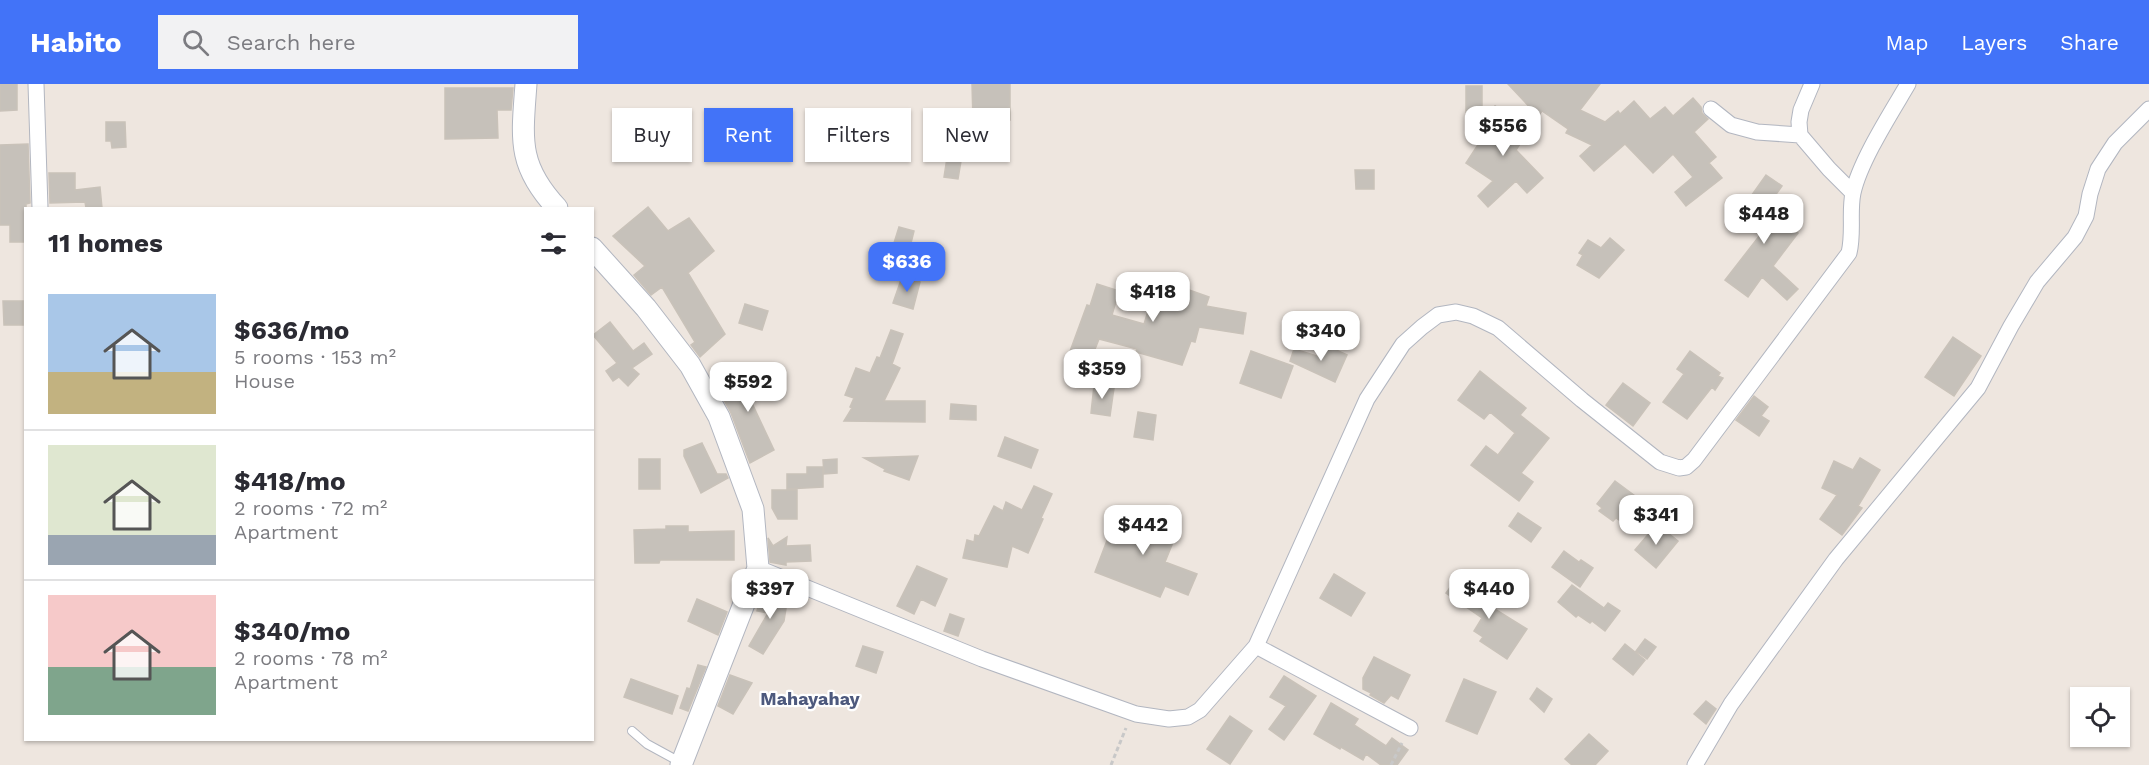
<!DOCTYPE html>
<meta charset="utf-8">
<style>
:root{--surface:#fff;--page:#f2f2f3;--text:#2b2b33;--muted:#7c7c81;--line:#e1e1e2;--accent:#4273f8}
body{margin:0;font-family:"Work Sans",sans-serif;background:var(--page);color:var(--text);height:100vh;display:flex;flex-direction:column;font-size:22px;white-space:nowrap}
*{box-sizing:border-box;margin:0}
p{font-size:20px;color:var(--muted)}
.icon{flex:none;width:33px;height:33px;fill:none;stroke:currentColor;stroke-width:2;stroke-linecap:round;stroke-linejoin:round}
.map{position:relative;flex:1;overflow:hidden}
.sheet{position:absolute;left:24px;top:123px;width:570px;height:534px;display:flex;flex-direction:column;background:var(--surface);border-radius:0px;box-shadow:0 2px 4px #0004}
.sheet>*{flex:none}
.hud{position:absolute;left:612px;top:24px;width:570px;height:54px;display:flex;gap:12px}
.controls{position:absolute;left:2070px;top:603px;display:grid;gap:12px}
.controls a{display:grid;place-items:center;width:60px;height:60px;border-radius:0px;background:var(--surface);box-shadow:0 2px 4px #0004;font-size:30px}
.price{position:absolute;translate:-50% -51px;padding:0 14px;border-radius:12px;background:#fff;color:#222;font-size:20px;line-height:39px;filter:drop-shadow(0 2px 3px #0008)}
.price::after{content:'';position:absolute;left:50%;top:36px;width:18px;height:14px;margin-left:-9px;background:inherit;clip-path:polygon(0 0,100% 0,50% 100%)}
.price.active{background:var(--accent);color:#fff}
ul{padding:0;list-style:none}
li{display:flex;align-items:center;gap:18px;height:150px;padding:0 24px}
li+li{border-top:2px solid var(--line)}
li span{display:grid;place-items:center;flex:none;width:168px;height:120px;border-radius:0px;color:#555}
li>.icon{margin-inline-start:auto}
span .icon{width:72px;height:72px;fill:#fffc;stroke-width:1}
li b{font-size:26px}
h2{display:flex;justify-content:space-between;align-items:center;height:72px;padding:0 24px;font-size:26px}
.tag{padding:0 21px;border-radius:0px;background:var(--surface);box-shadow:0 2px 4px #0004;font-size:21px;line-height:54px}
.tag.active{background:var(--accent);color:#fff}
header{display:flex;align-items:center;gap:36px;box-sizing:border-box;height:84px;padding:0 30px;background:var(--accent);color:#fff}
header strong{font-size:28px}
nav{display:flex;gap:33px;margin-inline-start:auto;font-size:21px}
.search{width:420px;height:54px;background:var(--page);display:flex;align-items:center;gap:15px;box-sizing:border-box;padding:0 21px;border-radius:0px;color:var(--muted);font-size:22px}
.map>svg:first-child{display:block}
.building{fill:#c6c1ba;stroke:#c9c2b9;stroke-width:1.5}
.lines{fill:none;stroke-linecap:round;stroke-linejoin:round}
.lane-casing{stroke:#b2b6c0;stroke-width:10}
.street-casing{stroke:#b2b6c0;stroke-width:17}
.secondary-casing{stroke:#b2b6c0;stroke-width:23}
.path{stroke:#c8c8c8;stroke-width:3;stroke-dasharray:4.5 3;stroke-linecap:butt}
.lane{stroke:#fff;stroke-width:8}
.street{stroke:#fff;stroke-width:15}
.secondary{stroke:#fff;stroke-width:21}
.labels{text-anchor:middle;dominant-baseline:central;stroke-width:4.5;stroke-linejoin:round;paint-order:stroke}
.quarter-label{font-size:18px;font-weight:bold;fill:#4d597d;stroke:#fff}
</style>
<header>
<strong>Habito</strong>
<div class="search"><svg class="icon" aria-label="search" viewBox="0 0 24 24"><circle cx="10" cy="10" r="6"/><path d="M15 15l6 6"/></svg>Search here</div>
<nav><a>Map</a><a>Layers</a><a>Share</a></nav>
</header>
<div class="map">
<svg width="2149" height="681" viewBox="0 0 2149 681">
<rect width="100%" height="100%" fill="#eee6df"/>
<path class="building" d="M0,0h17v26l-17,1z
M972,0h38v36h-37z
M1508,0h92l-20,26 25,12 13,-11 2,3 14,-13 16,18 15,-12 8,9 20,-18 8,9 1,6 6,6 -14,13 22,25 -7,6 13,15 -36,28 -11,-14 18,-15 -20,-23 -20,19 -28,-29 -31,27 -14,-15 12,-11 -26,-12 2,-4 -26,-18 -4,5z
M1466,2h16v26h-16z
M445,4h68l-2,22h-14l1,28 -53,1z
M1495,22l35,23 -14,21 27,28 -16,15 -11,-12 -28,26 -10,-11 15,-15 -27,-18 23,-35 -9,-5z
M106,38h19l1,25 -14,1 -1,-7h-5z
M28,60l2,59 -4,1v38h-16v-17h-10v-80z
M947,74l14,3 -3,18 -14,-2z
M1355,86h19v19h-18z
M49,89h26v17l25,-3 2,21h-16l-1,-6 -35,1z
M1766,91l16,11 -15,21 31,26 -25,33 25,23 -11,11 -25,-23 -14,20 -23,-17 39,-50 -25,-17z
M648,123l20,24 21,-13 25,33 -26,22 37,61 -25,23 -9,-12 4,-3 -33,-55 -11,8 -17,-20 11,-9 -32,-30z
M899,143l15,4 -4,16 -16,-4z
M1610,154l14,12 -25,28 -22,-13 6,-10 -4,-2 9,-13 13,8z
M902,193l18,5 -7,27 -20,-6z
M1158,195l51,18 -3,9 40,7 -3,21 -44,-7 -4,15 -4,-1 -9,24 -46,-13 1,-3 -38,-10 -9,23 -21,-8 18,-49 3,1 7,-22 22,7 -7,24 32,9z
M3,217h20v24h-19z
M745,220l23,7 -6,19 -23,-7z
M610,238l23,29 11,-8 8,11 -20,14 7,6 -11,12 -9,-9 -6,4 -7,-10 11,-8 -24,-28z
M891,246l12,4 -11,30 8,4 -16,33h41v21l-81,-1 8,-13 -2,-1 4,-9 -9,-3 11,-27 14,5 7,-16 3,1z
M1953,253l28,19 -27,40 -29,-19z
M1325,261l22,10 -12,27 -45,-21 4,-12 26,8z
M1251,267l42,15 -12,32 -41,-15z
M1690,267l30,22 -2,3 5,2 -8,12 -3,-3 -25,32 -24,-17 21,-28 -7,-5z
M758,284l12,23 -19,10 23,49 -24,13 -19,-50 -13,-24z
M1480,287l46,37 -6,7 29,23 -28,35 12,9 -14,19 -48,-36 15,-19 12,9 17,-22 -25,-21 -6,7 -26,-19z
M1623,299l27,20 -17,23 -27,-21z
M1094,301l20,3 -4,28 -19,-3z
M1754,312l14,11 -7,9 8,5 -10,15 -23,-16z
M951,320l25,2v14l-26,-1z
M1138,328l18,3 -3,25 -19,-3z
M1005,353l33,13 -7,18 -33,-12z
M702,359l15,31h9l2,4 -27,15 -17,-37v-6z
M918,372l-9,24 -25,-9 1,-2 -21,-11z
M1860,374l20,12 -22,36 4,2 -20,27 -22,-16 17,-24 -15,-7 12,-27 19,9z
M639,375h21v30h-21z
M837,375v14l-13,1 -1,-14z
M807,383h16v20l-36,2v-15h20z
M1615,397l24,18 -17,23 -6,-4 -3,3 -14,-10 3,-3 -5,-4z
M1034,402l18,8 -11,24 2,1 -15,34 -16,-7 -5,21 -44,-9 4,-18 7,2 1,-7 4,1 15,-30 9,5 3,-9 16,8z
M772,406h25v29h-19l-6,-11z
M1119,425l59,21 -13,32 32,12 -9,21 -23,-9 -5,11 -65,-25z
M1518,429l23,15 -10,14 -22,-16z
M1657,440l21,17 -22,27 -21,-18z
M666,442h22v6l46,-1v29h-74l-1,3h-24l-1,-33 32,-1z
M787,453l-1,9 24,-1 1,16 -25,1v3l-16,-3 -2,-24 5,8z
M1564,467l15,11 2,-2 12,8 -13,19 -28,-20z
M917,482l30,13 -12,27 -14,-7 -7,15 -17,-8z
M1334,490l31,19 -14,23 -31,-18z
M1459,491l18,13 -5,7 55,34 -20,30 -27,-18 3,-4 -9,-6 8,-13 -36,-25z
M1572,501l32,23 4,-5 12,8 -15,20 -13,-10 -2,2 -12,-8 -2,2 -18,-15z
M762,508l26,4 -4,25 -21,33 -14,-8 19,-33 -11,-2z
M697,515l30,13 -9,23 -30,-14z
M950,530l14,5 -6,17 -14,-5z
M1645,555l11,8 -9,12 -11,-8z
M1625,560l20,16 -12,15 -20,-16z
M863,562l20,6 -7,21 -20,-7z
M1374,573l36,18 -12,24 -7,-4 -7,8 -14,-8 1,-2 -8,-4v-11z
M698,581l8,2 -18,44 -8,-3 7,-20 3,1z
M730,591l22,8 -19,31 -15,-8z
M1284,592l32,20 -32,44 -15,-11 17,-23 -16,-9z
M631,595l47,17 -6,18 -48,-17z
M1464,595l32,13 -19,42 -31,-13z
M1537,604l15,11 -8,13 -14,-13z
M1706,617l10,8 -10,15 -12,-10z
M1331,619l27,16 -4,6 32,21 6,-8 16,12 -11,15h-16l-15,-11 -3,6 -22,-13 -1,2 -26,-15z
M1230,632l22,15 -22,33 -23,-15z
M1589,650l19,17 -13,14h-23l-7,-6z"/>
<g class="lines">
<defs>
<path id="lane" d="M632,647l15,13 33,18"/>
<path id="street" d="M36,0l4,124
M1812,0l-11,26 -2,12 1,13 29,34 24,24
M1711,25l20,16 26,7 43,3
M758,484l224,91 154,55 33,5 19,-2 12,-7 56,-64 111,-247 36,-55 19,-17 16,-12 18,-3 17,4 25,12 84,72 78,62 19,6 7,-1 8,-7 155,-207c5,-20 0,-41 4,-60 7,-32 38,-80 55,-109
M1256,562l154,82
M1695,681l36,-61 105,-145 142,-171 33,-62 26,-44 38,-45 11,-21 4,-22 8,-25 17,-26 34,-34"/>
<path id="secondary" d="M526,0c-4,55 -9,81 31,124
M592,164l54,60 44,57 29,52 34,92 5,59 -77,197"/>
</defs>
<use href="#lane" class="lane-casing"/>
<use href="#street" class="street-casing"/>
<use href="#secondary" class="secondary-casing"/>
<path class="path" d="M1111,681l15,-37
M1391,681l11,-22"/>
<use href="#lane" class="lane"/>
<use href="#street" class="street"/>
<use href="#secondary" class="secondary"/>
</g>
<g class="labels">
<g class="quarter-label">
<text x="810" y="614">Mahayahay</text>
</g>
</g>
</svg>
<div class="controls">
<a><svg class="icon" aria-label="locate" viewBox="0 0 24 24"><circle cx="12" cy="12" r="6"/><path d="M12 2v4M12 18v4M2 12h4M18 12h4"/></svg></a>
</div>
<b class="price" style="left:1503px;top:73px">$556</b>
<b class="price" style="left:1764px;top:161px">$448</b>
<b class="price active" style="left:907px;top:209px">$636</b>
<b class="price" style="left:1153px;top:239px">$418</b>
<b class="price" style="left:1321px;top:278px">$340</b>
<b class="price" style="left:1102px;top:316px">$359</b>
<b class="price" style="left:748px;top:329px">$592</b>
<b class="price" style="left:1656px;top:462px">$341</b>
<b class="price" style="left:1143px;top:472px">$442</b>
<b class="price" style="left:770px;top:536px">$397</b>
<b class="price" style="left:1489px;top:536px">$440</b>
<div class="hud">
<a class="tag">Buy</a>
<a class="tag active">Rent</a>
<a class="tag">Filters</a>
<a class="tag">New</a>
</div>
<section class="sheet">
<h2>11 homes<svg class="icon" aria-label="filters" viewBox="0 0 24 24"><path d="M4 7h16M4 17h16"/><circle cx="9" cy="7" r="2"/><circle cx="15" cy="17" r="2"/></svg></h2>
<ul>
<li><span style="background:linear-gradient(#a9c7e8 65%,#c2b280 0)"><svg class="icon" aria-label="home" viewBox="0 0 24 24"><path d="M3 11l9-7 9 7M6 9v11h12V9"/></svg></span><div><b>$636/mo</b><p>5 rooms · 153 m²</p><p>House</p></div></li>
<li><span style="background:linear-gradient(#dfe7d0 75%,#9aa5b1 0)"><svg class="icon" aria-label="home" viewBox="0 0 24 24"><path d="M3 11l9-7 9 7M6 9v11h12V9"/></svg></span><div><b>$418/mo</b><p>2 rooms · 72 m²</p><p>Apartment</p></div></li>
<li><span style="background:linear-gradient(#f6c9c9 60%,#7fa58c 0)"><svg class="icon" aria-label="home" viewBox="0 0 24 24"><path d="M3 11l9-7 9 7M6 9v11h12V9"/></svg></span><div><b>$340/mo</b><p>2 rooms · 78 m²</p><p>Apartment</p></div></li>
</ul>
</section>
</div>
